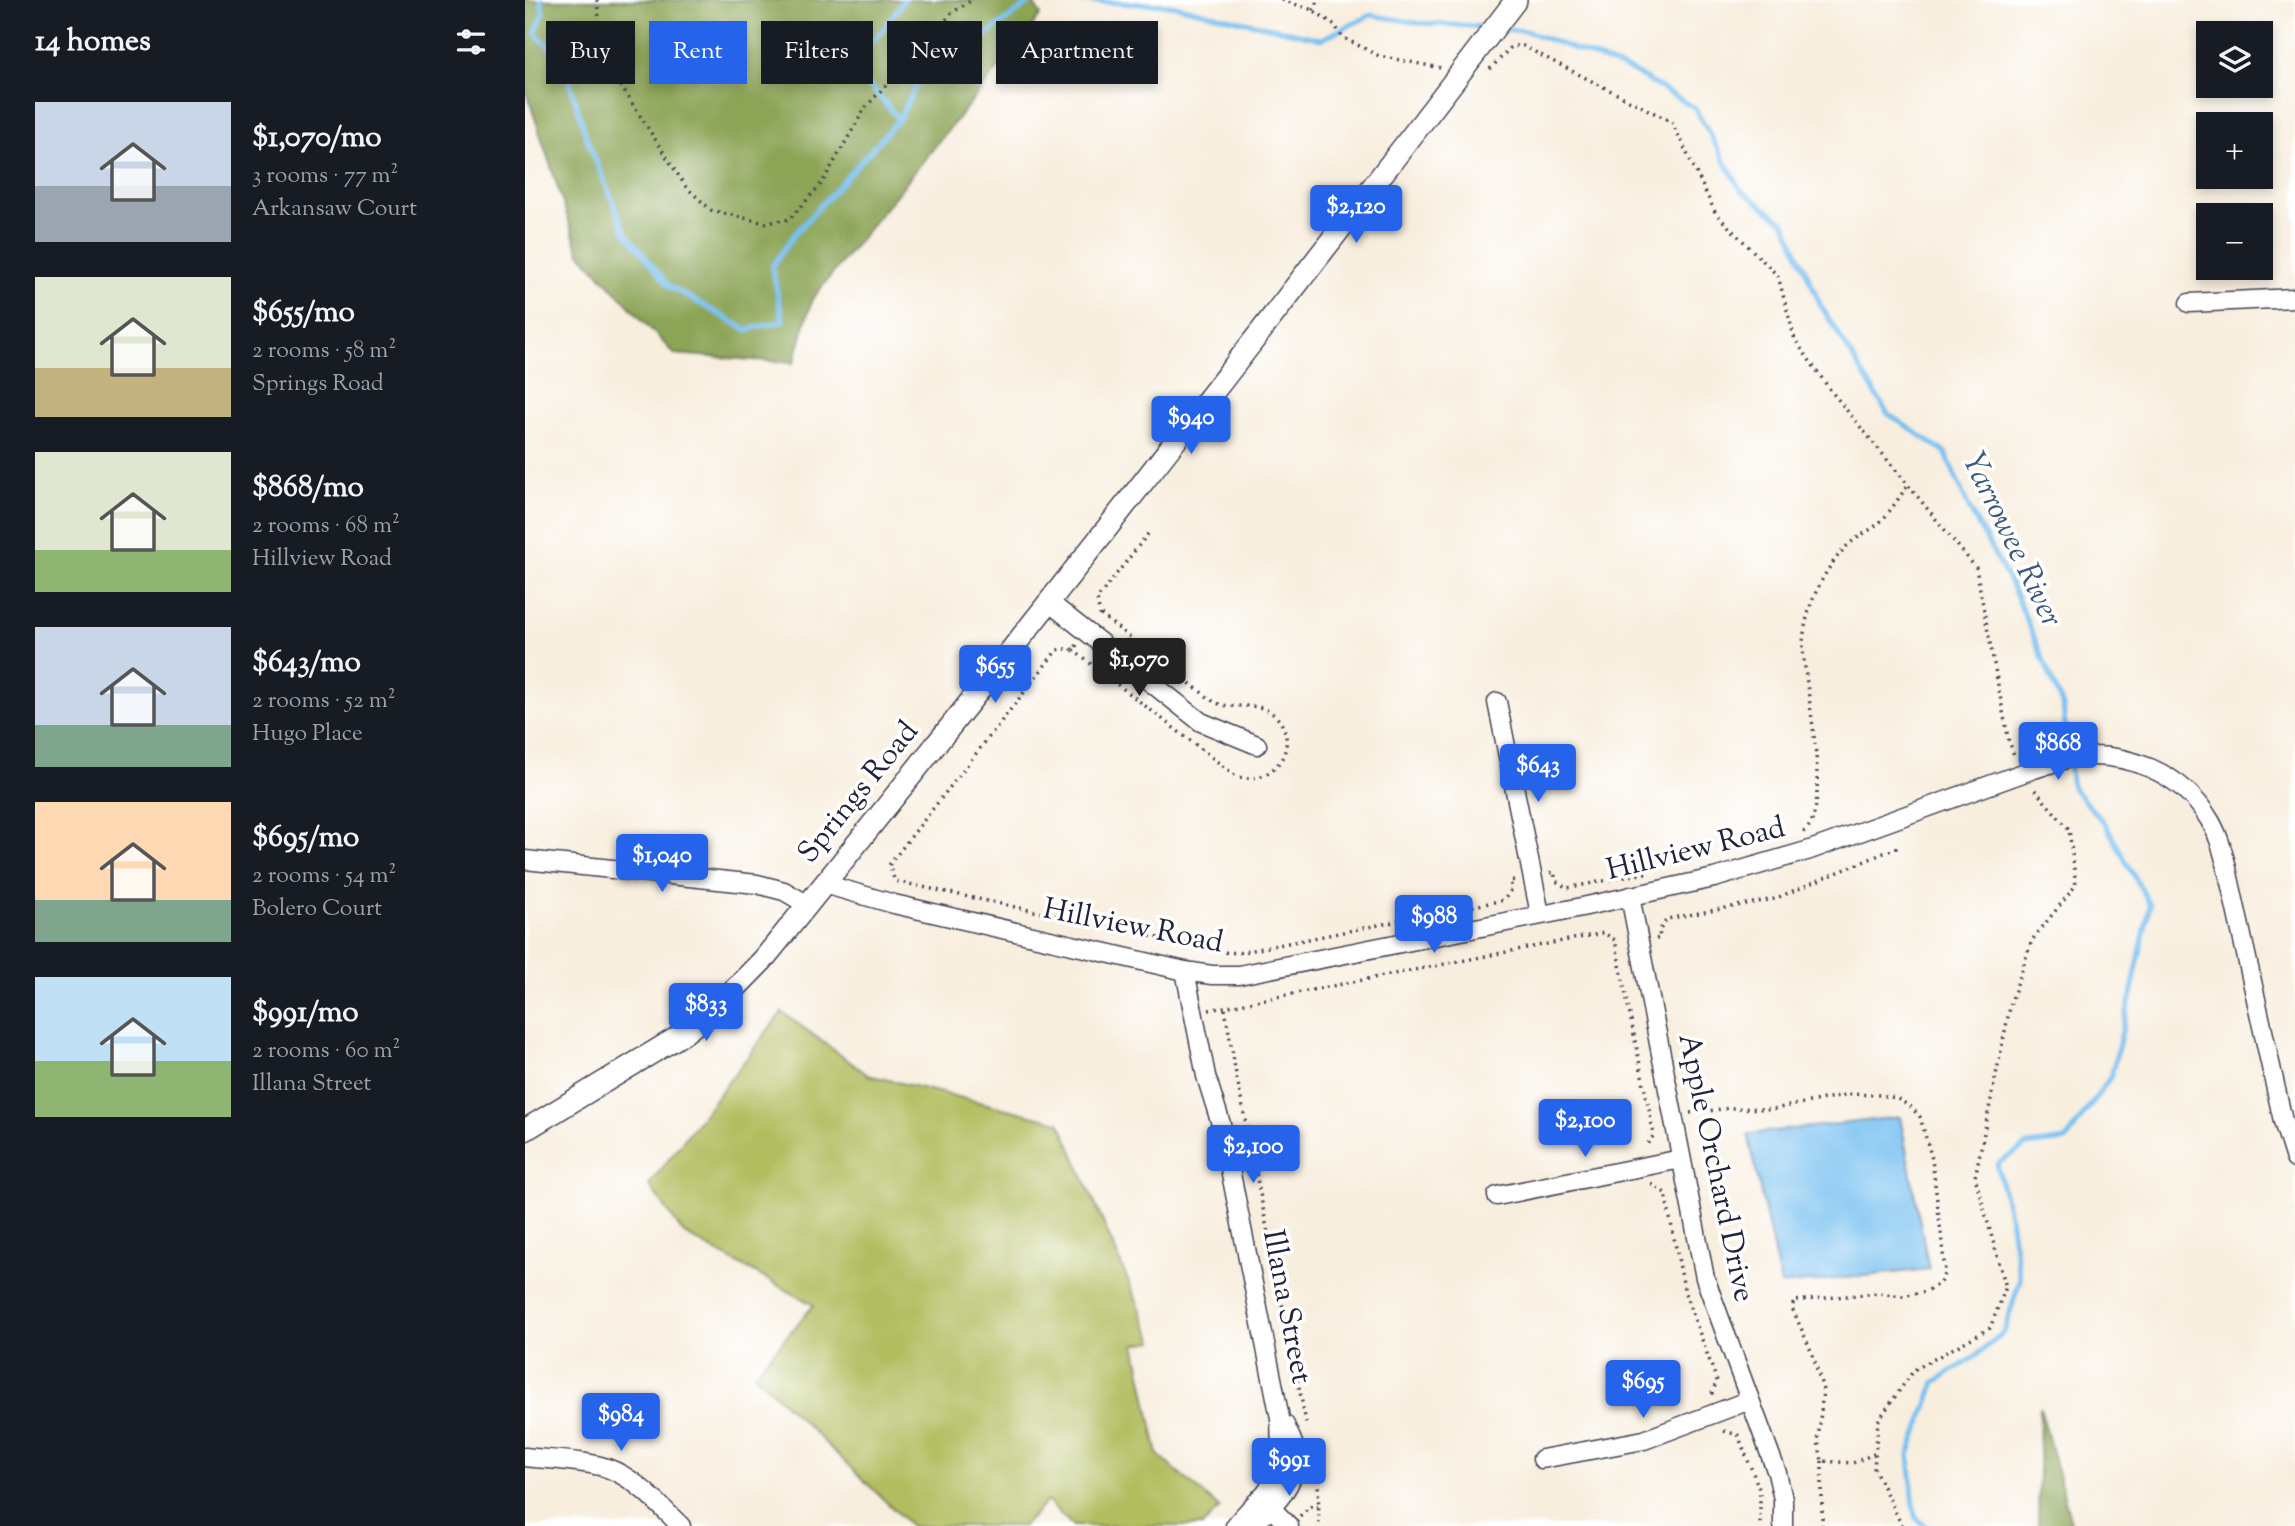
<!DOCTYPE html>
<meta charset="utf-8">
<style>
:root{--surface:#171b24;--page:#242831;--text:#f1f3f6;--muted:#9ea1a6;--accent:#2563eb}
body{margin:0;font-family:"Sorts Mill Goudy",serif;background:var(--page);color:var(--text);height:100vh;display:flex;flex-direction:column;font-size:26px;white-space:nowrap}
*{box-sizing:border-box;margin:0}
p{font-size:23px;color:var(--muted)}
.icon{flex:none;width:38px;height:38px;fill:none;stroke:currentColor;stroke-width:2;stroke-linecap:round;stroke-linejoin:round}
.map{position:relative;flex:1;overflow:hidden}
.panel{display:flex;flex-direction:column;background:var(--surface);width:525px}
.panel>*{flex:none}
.guide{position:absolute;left:21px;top:21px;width:665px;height:63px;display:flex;gap:14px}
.fabs{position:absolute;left:1671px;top:21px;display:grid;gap:14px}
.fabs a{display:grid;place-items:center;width:77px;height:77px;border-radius:0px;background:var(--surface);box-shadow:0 4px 10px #0003;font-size:35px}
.price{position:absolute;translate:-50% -60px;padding:0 16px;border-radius:7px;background:var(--accent);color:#fff;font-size:23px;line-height:46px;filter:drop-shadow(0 2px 4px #0008)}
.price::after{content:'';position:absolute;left:50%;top:42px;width:21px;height:16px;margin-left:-10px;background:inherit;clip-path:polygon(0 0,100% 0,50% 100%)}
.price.on{background:#222;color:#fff}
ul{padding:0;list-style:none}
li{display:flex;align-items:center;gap:21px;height:175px;padding:0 35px}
li span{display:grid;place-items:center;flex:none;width:196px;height:140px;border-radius:0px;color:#555}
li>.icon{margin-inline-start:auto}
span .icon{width:84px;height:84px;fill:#fffc;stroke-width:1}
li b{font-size:30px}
h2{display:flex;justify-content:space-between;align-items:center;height:84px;padding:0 35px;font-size:30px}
.tag{padding:0 24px;border-radius:0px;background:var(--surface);box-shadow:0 4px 10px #0003;font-size:24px;line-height:63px}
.tag.on{background:var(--accent);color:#fff}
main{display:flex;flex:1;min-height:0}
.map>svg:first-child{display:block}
.green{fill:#b1bd5f;stroke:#6a704d;stroke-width:2}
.forest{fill:#8ca456;stroke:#576348;stroke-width:2}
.water{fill:#77c0f0;stroke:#4c7196;stroke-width:2}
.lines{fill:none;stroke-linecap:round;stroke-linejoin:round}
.stream{stroke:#77c0f0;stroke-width:5}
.minor-casing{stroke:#424153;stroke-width:21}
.tertiary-casing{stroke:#424153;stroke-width:24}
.path{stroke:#424153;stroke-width:3.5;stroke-dasharray:2 5;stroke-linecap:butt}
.minor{stroke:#fff;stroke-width:18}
.tertiary{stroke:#fff;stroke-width:21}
.labels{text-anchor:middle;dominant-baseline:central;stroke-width:7;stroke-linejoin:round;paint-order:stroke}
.street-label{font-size:30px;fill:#22223b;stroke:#fff}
.water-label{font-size:32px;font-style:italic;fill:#40597a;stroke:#fff}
</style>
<main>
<section class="panel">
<h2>14 homes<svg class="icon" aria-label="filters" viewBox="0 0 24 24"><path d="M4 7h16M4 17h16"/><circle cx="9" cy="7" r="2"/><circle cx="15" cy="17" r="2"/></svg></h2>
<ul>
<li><span style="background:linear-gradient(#c9d6e8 60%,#9aa5b1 0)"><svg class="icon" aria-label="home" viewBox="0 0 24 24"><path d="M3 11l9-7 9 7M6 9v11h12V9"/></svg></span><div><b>$1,070/mo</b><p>3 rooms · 77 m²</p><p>Arkansaw Court</p></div></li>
<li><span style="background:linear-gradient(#dfe7d0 65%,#c2b280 0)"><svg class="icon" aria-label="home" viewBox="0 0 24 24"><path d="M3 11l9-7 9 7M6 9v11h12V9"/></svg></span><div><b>$655/mo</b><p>2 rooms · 58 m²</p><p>Springs Road</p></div></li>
<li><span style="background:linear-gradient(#dfe7d0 70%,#8fb573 0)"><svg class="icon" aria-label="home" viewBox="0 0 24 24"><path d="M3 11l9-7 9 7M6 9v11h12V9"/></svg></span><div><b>$868/mo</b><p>2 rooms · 68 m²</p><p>Hillview Road</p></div></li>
<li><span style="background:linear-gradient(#c9d6e8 70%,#7fa58c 0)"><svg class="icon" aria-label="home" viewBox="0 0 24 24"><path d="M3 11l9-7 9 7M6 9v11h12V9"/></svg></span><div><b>$643/mo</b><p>2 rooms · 52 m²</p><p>Hugo Place</p></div></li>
<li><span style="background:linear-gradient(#ffd9b3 70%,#7fa58c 0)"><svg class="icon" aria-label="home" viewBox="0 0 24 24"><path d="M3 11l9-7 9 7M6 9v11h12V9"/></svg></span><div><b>$695/mo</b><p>2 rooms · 54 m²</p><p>Bolero Court</p></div></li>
<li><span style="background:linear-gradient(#bfe0f5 60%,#8fb573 0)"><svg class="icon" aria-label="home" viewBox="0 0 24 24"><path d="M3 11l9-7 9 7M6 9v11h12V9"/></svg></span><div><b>$991/mo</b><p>2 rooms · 60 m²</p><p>Illana Street</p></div></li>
</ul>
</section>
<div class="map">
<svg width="1770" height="1526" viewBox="0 0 1770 1526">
<rect width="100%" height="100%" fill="#fff"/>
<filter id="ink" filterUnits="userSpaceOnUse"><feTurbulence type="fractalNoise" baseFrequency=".0143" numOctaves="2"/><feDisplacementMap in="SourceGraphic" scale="14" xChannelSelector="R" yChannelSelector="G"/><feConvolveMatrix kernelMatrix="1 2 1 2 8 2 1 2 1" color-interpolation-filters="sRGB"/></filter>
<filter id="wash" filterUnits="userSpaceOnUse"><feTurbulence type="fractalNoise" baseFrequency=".00686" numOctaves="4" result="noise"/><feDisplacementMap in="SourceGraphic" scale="28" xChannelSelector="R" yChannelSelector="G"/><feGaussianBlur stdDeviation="1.57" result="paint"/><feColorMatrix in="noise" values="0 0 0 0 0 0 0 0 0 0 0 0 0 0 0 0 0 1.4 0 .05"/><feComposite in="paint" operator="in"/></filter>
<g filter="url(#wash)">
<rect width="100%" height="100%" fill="#f8eede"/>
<path class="green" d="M257,1012l86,63 192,47 94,219 -19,3 23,111 62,53 -18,18h-129l-26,-25 -24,25h-112l-157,-152 60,-69 -130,-71 -35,-49z"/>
<path class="forest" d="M0,0h506l10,15 -229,284 -18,64 -120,-9 -95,-102 -54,-164z
M1515,1407l32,119h-34z"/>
<path class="water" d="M1375,1117l29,152 -148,16 -33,-151z"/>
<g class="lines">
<path class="stream" d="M16,0l2,14 -8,20 27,23 25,82 38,92 44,55 78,44 36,-9 -11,-54 22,-32 105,-116 31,-60 55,-23 48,-36
M521,0l125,5 150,34 50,-24 48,8 70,4
M977,29l24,2 104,39 65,38 46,82 44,33 36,83 67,108 57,38 25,58 43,78 50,118 9,81 34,38 44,80 -19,90 -20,81 -45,64 -39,5 -30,19 13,54 10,62 -16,52 -31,26 -38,24 -26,73 6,62 11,9
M374,119l-46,-52 11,-18 18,-18 22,-31"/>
</g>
</g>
<g filter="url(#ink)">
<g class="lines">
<defs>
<path id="minor" d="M1664,303l106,-5
M525,603l151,119 56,23
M972,702l43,212
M0,860l232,24 27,7 24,14
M299,884l70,20 291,67 27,4h27l343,-68 132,-29 96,-28 224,-81c13,-4 28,-10 41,-12 52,-6 107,16 134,62 9,14 13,30 17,45l57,257 12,38
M1105,896l75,382 72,195 6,26v27
M660,971l21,105 15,48 59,294c1,26 3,54 -15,75 -10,11 -21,21 -30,33
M972,1196l184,-37
M0,1457c26,3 57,3 82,11 29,10 53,38 74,58
M1017,1459l102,-19 106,-40
M739,1501l25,25
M726,1526c22,-18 49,-44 44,-75 -1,-9 -7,-18 -10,-26"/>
<path id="tertiary" d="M0,1130l158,-96 31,-24 49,-50c256,-316 506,-637 753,-960"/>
</defs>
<use href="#minor" class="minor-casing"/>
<use href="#tertiary" class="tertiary-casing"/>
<path class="path" d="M72,0l7,60 82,127 25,23 54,13 25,-4 32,-36 43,-75 88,-96 19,-12
M757,0l31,10 22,15 7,12 37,19 62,12
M788,10l6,-10
M965,69l22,-23h11l149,76 44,92 62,62 17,64 36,51 145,177 32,170 7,20
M575,616l-3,-17 54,-69
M552,645l-4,5 -2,-2 -14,2 -168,215 6,16 328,71 15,1 266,-53 8,-11 -2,-8 5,-1
M548,650l163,126c40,13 69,-37 36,-63 -16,-13 -40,-2 -58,-11l-113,-87
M1278,832c32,-19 0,-151 0,-187 1,-35 20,-76 45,-100 11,-10 25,-15 35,-26 9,-10 17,-23 25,-34
M1025,873l4,-1 2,9 11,7 84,-16
M1131,939l4,-1 -1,-7 8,-12 107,-20 127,-53
M700,1009l11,65 71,353
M684,1010l395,-77 11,7 39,195 -9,12
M1165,1113l41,-5 43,1 75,-15 31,1 16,3 14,8 10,11 12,42 9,74 4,39 -5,11 -13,8 -25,5 -24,-3 -84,8 -2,7 21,47 10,35 -5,51 4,20 31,2 23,-10
M1126,1185h3l11,8 20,100 32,88 -5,12 -3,2
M1199,1431l14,4 22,56v35
M1297,1461v65
M789,1466l4,13 1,47
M775,1516l10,-10h8
M1377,1526l-28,-58 4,-47 36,-51 76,-42 16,-41 -31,-110 36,-175 21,-62 44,-55 -7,-56 -36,-41"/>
<use href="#minor" class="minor"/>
<use href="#tertiary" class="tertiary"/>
</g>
</g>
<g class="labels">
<g class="street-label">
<text transform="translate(334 793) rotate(-51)">Springs Road</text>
<text transform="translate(1171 850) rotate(-14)">Hillview Road</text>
<text transform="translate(608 927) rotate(11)">Hillview Road</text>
<text transform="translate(1190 1168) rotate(78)">Apple Orchard Drive</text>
<text transform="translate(761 1307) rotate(79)">Illana Street</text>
</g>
<g class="water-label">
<text transform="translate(1486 540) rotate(64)">Yarrowee River</text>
</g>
</g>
</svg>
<div class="fabs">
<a><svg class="icon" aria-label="layers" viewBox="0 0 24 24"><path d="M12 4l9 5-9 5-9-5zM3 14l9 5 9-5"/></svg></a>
<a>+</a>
<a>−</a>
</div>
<b class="price" style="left:831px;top:245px">$2,120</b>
<b class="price" style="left:666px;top:456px">$940</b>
<b class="price on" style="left:614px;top:698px">$1,070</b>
<b class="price" style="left:470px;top:705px">$655</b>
<b class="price" style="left:1533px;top:782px">$868</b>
<b class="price" style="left:1013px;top:804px">$643</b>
<b class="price" style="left:137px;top:894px">$1,040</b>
<b class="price" style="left:909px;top:955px">$988</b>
<b class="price" style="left:181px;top:1043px">$833</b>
<b class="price" style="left:1060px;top:1159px">$2,100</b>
<b class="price" style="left:728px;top:1185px">$2,100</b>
<b class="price" style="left:1118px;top:1420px">$695</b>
<b class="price" style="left:96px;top:1453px">$984</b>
<b class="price" style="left:764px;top:1498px">$991</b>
<div class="guide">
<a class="tag">Buy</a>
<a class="tag on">Rent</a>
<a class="tag">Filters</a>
<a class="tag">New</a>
<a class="tag">Apartment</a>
</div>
</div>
</main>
